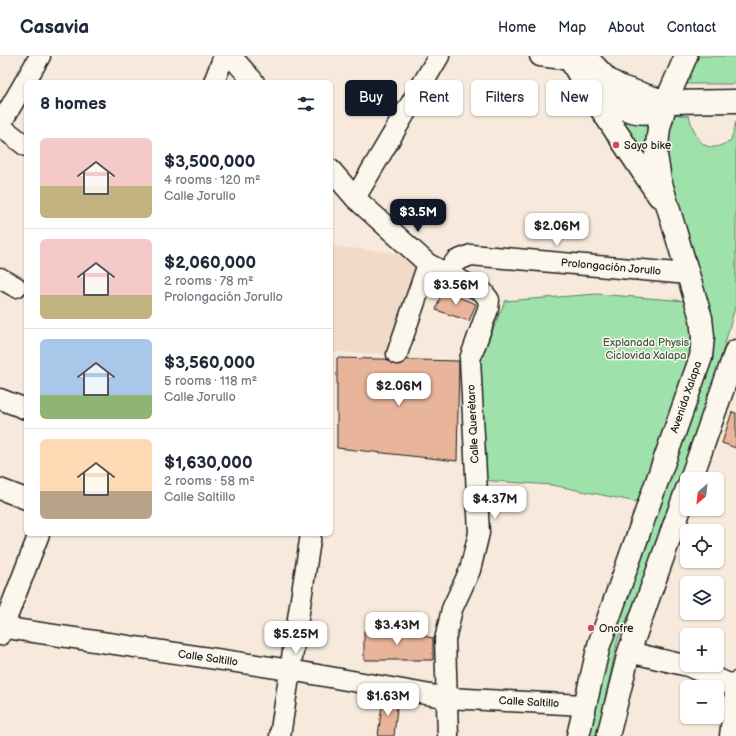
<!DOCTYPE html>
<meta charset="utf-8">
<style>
:root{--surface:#fff;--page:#f6f6f7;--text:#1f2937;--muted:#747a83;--line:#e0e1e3;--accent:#111827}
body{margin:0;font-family:"Balsamiq Sans",sans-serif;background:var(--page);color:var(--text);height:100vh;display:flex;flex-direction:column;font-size:15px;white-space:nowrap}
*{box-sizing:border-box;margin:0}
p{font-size:13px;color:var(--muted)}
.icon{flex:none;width:22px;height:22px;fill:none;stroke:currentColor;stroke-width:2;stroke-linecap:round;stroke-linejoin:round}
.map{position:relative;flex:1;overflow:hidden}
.side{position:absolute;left:24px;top:24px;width:309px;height:456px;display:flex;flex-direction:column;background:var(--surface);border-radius:6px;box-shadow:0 1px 3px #0004}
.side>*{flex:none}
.hud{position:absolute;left:345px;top:24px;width:331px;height:36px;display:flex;gap:8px}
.needle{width:26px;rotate:208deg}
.buttons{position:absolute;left:680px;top:416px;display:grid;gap:8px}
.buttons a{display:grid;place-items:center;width:44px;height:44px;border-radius:6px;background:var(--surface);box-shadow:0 1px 3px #0004;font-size:20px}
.price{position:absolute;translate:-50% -34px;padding:0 9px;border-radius:8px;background:#fff;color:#222;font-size:13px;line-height:26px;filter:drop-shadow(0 1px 2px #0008)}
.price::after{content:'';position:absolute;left:50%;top:24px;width:12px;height:9px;margin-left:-6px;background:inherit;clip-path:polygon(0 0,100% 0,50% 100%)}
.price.on{background:var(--accent);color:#fff}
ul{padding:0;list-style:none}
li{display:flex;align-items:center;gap:12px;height:100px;padding:0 16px}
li+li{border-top:1px solid var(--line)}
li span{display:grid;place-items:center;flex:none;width:112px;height:80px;border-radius:6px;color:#555}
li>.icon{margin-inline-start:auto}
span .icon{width:48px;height:48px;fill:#fffc;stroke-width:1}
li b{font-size:17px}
h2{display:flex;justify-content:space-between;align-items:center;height:48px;padding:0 16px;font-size:17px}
.tag{padding:0 14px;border-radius:6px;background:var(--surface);box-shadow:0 1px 3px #0004;font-size:14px;line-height:36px}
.tag.on{background:var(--accent);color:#fff}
header{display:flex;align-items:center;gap:24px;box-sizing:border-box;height:56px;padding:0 20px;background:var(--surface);border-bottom:1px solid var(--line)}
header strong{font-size:19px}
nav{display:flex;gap:22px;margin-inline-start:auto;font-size:14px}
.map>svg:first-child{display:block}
.built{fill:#f2dac8}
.green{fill:#9ee1ab;stroke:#5d7e64}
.building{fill:#e8b49a;stroke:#1c1c1c}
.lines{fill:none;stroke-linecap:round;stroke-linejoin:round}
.minor-casing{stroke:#1c1c1c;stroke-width:23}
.major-casing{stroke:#1c1c1c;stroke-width:25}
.minor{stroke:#fbf7ec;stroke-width:20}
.major{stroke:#fbf7ec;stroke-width:22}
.poi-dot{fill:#d1495b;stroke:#fbf7ec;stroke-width:1.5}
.labels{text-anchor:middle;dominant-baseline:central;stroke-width:3;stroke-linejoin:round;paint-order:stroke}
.poi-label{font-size:11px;fill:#1c1c1c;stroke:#fbf7ec;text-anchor:start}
.street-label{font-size:11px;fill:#1c1c1c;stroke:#fbf7ec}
.park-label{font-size:11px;fill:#435747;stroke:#fbf7ec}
</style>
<header>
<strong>Casavia</strong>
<nav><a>Home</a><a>Map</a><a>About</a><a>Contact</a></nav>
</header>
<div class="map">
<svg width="736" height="680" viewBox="0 0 736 680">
<rect width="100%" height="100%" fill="#f7eadc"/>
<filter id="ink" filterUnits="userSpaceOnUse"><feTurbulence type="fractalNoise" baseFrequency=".025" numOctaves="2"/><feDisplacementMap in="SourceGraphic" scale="8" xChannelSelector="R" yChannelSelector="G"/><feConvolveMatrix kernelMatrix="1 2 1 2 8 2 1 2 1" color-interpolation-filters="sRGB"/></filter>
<g filter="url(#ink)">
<path class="built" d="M331,190l73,8 15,21 -31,79 -57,-2z"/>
<path class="green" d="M697,0h39v28h-52z
M673,58l16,2c7,23 15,42 42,24l5,-18v182l-34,121 -28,88 -56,126 -21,97h-16l5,-22 122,-363 -29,-119 -15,-90z
M608,59l40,3 -3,34 3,27z
M597,238l102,8 4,30 -56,172 -95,-19 -73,-5 -4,-65 6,-57 24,-57z"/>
<path class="building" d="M442,235l34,13 -7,17 -33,-11z
M337,302l122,3 -2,100 -120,-13z
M732,356l4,1v35l-14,-5z
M390,573l43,9v22h-69v-29l20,2z
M383,641l15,1 -4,38h-16z"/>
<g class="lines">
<defs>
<path id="minor" d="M231,0l23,26
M540,0l31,4
M214,26l10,-26
M0,69l40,-69
M0,70l26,20
M331,114l24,28 73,66 55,28 6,8 -1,9 -18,50 9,174 -9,37 -18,39 -7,31 3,96
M355,142l84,-142
M446,217l10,-12 15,-6 217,19
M0,222l16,9
M397,298l31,-90
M0,343l26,10
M0,433l26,10
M0,571l290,43 158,28 136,7
M0,579l39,-101
M629,596l59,14 48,21
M280,680l31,-202
M730,680l6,-54"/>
<path id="major" d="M568,0l19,32 72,108
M585,0l22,23 14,8 45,15 70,-1
M593,36c14,10 44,26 61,19 4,-2 8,-7 12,-9
M691,423l45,-128
M578,680l21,-91 102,-288 2,-20 -2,-19 -41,-138 -4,-25 3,-27 7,-26 20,-46
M608,680l21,-84 58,-163"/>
</defs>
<use href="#minor" class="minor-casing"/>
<use href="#major" class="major-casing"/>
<use href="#minor" class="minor"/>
<use href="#major" class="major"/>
</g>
</g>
<g class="poi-dot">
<circle cx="616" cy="89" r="4"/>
<circle cx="591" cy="572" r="4"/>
</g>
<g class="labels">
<g class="poi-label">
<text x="624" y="89">Sayo bike</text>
<text x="599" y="572">Onofre</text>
</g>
<g class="street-label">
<text transform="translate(611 211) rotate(5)">Prolongación Jorullo</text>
<text transform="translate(686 341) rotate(-71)">Avenida Xalapa</text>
<text transform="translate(473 368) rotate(-93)">Calle Querétaro</text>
<text transform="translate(208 602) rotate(8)">Calle Saltillo</text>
<text transform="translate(529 646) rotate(3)">Calle Saltillo</text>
</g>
<g class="park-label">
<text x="646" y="286">Explanada Physis<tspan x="646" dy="13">Ciclovida Xalapa</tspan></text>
</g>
</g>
</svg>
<div class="buttons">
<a><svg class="needle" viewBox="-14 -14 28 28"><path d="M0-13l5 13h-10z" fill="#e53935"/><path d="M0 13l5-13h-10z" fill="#747a83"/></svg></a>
<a><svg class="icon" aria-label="locate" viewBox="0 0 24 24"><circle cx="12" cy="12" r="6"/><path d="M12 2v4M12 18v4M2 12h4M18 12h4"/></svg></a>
<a><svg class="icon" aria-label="layers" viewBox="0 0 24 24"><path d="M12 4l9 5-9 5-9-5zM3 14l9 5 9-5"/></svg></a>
<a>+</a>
<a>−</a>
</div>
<b class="price on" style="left:418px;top:177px">$3.5M</b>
<b class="price" style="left:557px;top:191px">$2.06M</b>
<b class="price" style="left:456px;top:250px">$3.56M</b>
<b class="price" style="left:399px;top:351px">$2.06M</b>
<b class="price" style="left:495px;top:464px">$4.37M</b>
<b class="price" style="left:397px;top:590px">$3.43M</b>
<b class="price" style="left:296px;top:599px">$5.25M</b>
<b class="price" style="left:388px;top:661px">$1.63M</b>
<div class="hud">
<a class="tag on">Buy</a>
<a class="tag">Rent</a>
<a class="tag">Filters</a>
<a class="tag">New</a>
</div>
<section class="side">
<h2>8 homes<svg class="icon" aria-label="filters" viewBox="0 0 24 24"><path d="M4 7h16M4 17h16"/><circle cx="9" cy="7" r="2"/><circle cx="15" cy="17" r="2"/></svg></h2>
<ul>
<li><span style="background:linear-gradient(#f6c9c9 60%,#c2b280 0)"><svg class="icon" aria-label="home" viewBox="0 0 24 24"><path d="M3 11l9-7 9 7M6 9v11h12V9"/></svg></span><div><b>$3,500,000</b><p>4 rooms · 120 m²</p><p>Calle Jorullo</p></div></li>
<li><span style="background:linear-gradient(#f6c9c9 70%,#c2b280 0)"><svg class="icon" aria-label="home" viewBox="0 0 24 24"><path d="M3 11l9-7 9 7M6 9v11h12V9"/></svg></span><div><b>$2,060,000</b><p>2 rooms · 78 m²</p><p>Prolongación Jorullo</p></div></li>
<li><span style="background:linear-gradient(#a9c7e8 70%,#8fb573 0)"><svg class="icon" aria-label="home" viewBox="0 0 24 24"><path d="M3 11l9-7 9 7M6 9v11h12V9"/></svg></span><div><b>$3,560,000</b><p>5 rooms · 118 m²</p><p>Calle Jorullo</p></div></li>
<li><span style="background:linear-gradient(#ffd9b3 65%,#b9a48a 0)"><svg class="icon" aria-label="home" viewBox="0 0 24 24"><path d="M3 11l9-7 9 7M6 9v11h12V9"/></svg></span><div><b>$1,630,000</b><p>2 rooms · 58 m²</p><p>Calle Saltillo</p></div></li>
</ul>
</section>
</div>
